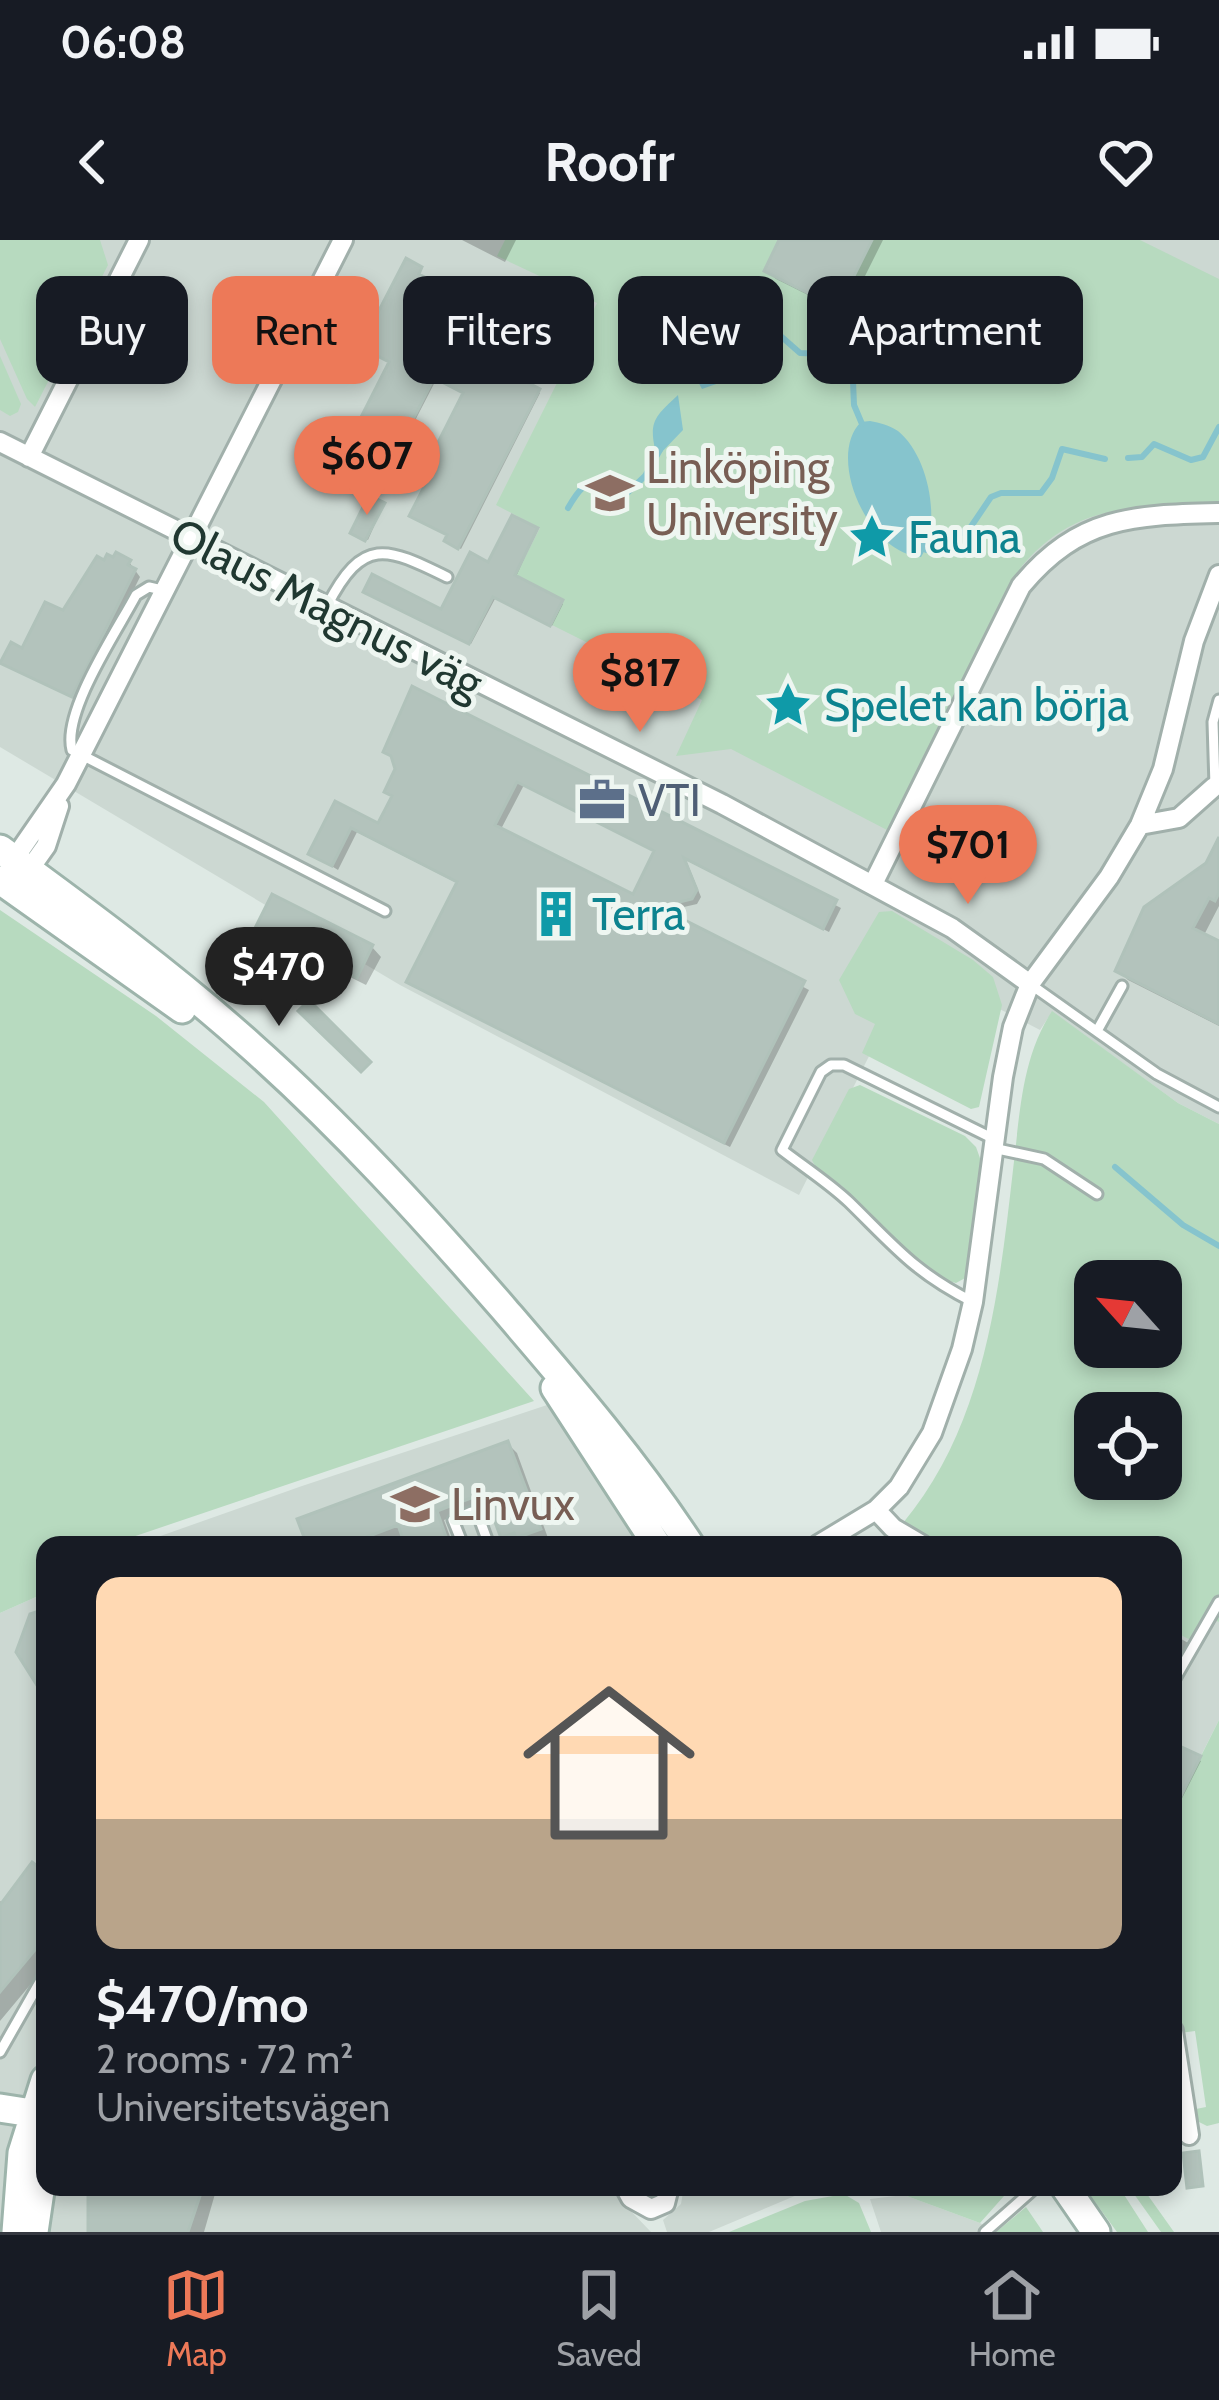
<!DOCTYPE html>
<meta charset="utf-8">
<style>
:root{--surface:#171b24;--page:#20242c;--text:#f1f3f6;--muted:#9ea1a6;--line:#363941;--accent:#ed7958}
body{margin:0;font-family:Cabin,sans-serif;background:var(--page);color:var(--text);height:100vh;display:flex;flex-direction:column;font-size:45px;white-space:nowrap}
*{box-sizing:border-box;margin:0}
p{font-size:39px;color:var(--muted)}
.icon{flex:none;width:66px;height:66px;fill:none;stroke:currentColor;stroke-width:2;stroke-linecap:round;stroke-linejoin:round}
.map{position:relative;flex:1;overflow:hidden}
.panel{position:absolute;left:36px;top:1296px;width:1146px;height:660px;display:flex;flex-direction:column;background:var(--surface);border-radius:24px;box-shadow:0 6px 18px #0003}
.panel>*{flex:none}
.guide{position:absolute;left:36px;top:36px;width:1149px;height:108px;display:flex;gap:24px}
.needle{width:78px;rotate:297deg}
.fabs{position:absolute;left:1074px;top:1020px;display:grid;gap:24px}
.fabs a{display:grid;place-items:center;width:108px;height:108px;border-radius:24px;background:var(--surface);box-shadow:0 6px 18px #0003;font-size:60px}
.price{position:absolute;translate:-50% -102px;padding:0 27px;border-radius:42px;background:var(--accent);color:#111;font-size:39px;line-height:78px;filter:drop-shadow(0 3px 6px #0008)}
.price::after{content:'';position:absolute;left:50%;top:72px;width:36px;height:27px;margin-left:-18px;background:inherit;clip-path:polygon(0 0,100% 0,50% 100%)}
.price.selected{background:#222;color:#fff}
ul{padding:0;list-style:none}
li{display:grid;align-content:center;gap:24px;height:636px;padding:0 60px}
li span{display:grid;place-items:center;height:372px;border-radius:24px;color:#555}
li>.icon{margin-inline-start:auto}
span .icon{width:216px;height:216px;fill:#fffc;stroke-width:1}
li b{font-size:51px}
.chip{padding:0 42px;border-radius:24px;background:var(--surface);box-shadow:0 6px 18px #0003;font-size:42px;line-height:108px}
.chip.selected{background:var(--accent);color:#111}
.status{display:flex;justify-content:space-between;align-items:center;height:84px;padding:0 60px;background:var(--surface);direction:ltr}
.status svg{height:33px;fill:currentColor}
header{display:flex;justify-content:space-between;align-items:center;height:156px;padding:0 60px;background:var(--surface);font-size:54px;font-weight:800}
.menu{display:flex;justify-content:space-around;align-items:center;height:168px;border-top:3px solid var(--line);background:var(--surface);font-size:33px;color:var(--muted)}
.menu a{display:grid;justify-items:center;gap:6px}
.menu .selected{color:var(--accent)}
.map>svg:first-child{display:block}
.built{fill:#ccd8d2}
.green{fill:#b7dabf;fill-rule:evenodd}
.water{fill:#86c4cd}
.shadow{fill:#0003;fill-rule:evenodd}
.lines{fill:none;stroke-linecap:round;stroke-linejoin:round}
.stream{stroke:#86c4cd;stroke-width:6}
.building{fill:#b3c3bc;stroke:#b0c2ba;stroke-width:3;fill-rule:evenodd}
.lane-casing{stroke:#a1b0ab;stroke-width:15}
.street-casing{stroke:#a1b0ab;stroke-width:24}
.secondary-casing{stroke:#9db4ab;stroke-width:33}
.lane{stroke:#fff;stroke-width:9}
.street{stroke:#fff;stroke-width:18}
.secondary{stroke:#fff;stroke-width:27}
.labels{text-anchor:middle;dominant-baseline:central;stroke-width:10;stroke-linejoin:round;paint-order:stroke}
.education-label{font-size:45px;fill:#785e54;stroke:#eef6f1;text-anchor:start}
.culture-label{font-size:45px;fill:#0d838f;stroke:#eef6f1;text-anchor:start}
.street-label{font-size:45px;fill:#203831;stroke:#eef6f1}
.service-label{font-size:45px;fill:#4e5e75;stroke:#eef6f1;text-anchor:start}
</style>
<div class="status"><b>06:08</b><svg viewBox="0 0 49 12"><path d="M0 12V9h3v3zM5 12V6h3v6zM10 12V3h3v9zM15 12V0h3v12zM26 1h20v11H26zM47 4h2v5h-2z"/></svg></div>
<header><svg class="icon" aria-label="back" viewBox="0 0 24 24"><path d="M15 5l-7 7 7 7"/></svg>Roofr<svg class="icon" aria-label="heart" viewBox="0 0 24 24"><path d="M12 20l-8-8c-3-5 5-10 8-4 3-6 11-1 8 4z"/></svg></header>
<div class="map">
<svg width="1219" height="1992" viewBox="0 0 1219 1992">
<rect width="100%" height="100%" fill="#dee9e4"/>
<path class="built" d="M0,0h1219v884l-41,-21 -126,-91 -12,18 -125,-65 -116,230 -399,-210 -400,-238z
M553,1163l91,142h-509l167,-59z
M45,1353v473l-31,72 -5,94h-9v-619z
M1213,1379l6,3v98l-46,91v-180l27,13z
M45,1947h573l9,20 24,25h-610z
M684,1947h165l-40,3 -100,42h-42l-4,-12 18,-16z
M904,1955l76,28 14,9h-113l-11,-33z"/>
<path class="green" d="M0,0h100l8,25 -73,142 -8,-8 -27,-60z
M505,0h274l-15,31 73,37 35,-68h268l79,39v226c-79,2 -141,-5 -197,61l-135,264 -156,-81 -55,7 26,-56 -150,-75 12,-25 -48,-25 24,-47 -44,-23 101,-202 -100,-47z
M0,116l21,48 -3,8 -8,4 -10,-6z
M0,670l156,106 108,86 270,299 -425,144h-64v48l-45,20z
M892,671l81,49 20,17 9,28 -23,102 -8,2 -109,-56 13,-29 -20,-10 -16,-34 40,-68z
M1052,771l126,92 41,21v498l-5,-2 -14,25 -27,-14v-86h-170l-8,-4 -3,4c-32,0 -66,5 -89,-22 82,-98 96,-231 110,-353 7,-55 8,-111 39,-159zM1095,1041h66v66h-66zM1095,1173h66v66h-66z
M860,845l105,51 11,11 5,14 -14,116 -11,6 -12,-3 -25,-17 -77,-77 -26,-18 -4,-8 37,-71z
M1219,1480v403l-12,3 -12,-6 -4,-10 15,-3 -11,-76 -15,2 -7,-28v-193z
M962,1947h50l-32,36 -76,-28z
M1084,1947h35l29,45h-31z
M1129,1947h13l32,45h-13z
M844,1954l15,9 12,29h-142l76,-31z
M1026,1967l17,25h-47z"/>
<path class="water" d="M733,97l11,2 4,8 -4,19 -22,16 -20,7 -6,-11 6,-19z
M678,155l5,35 -26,27c-9,-34 -4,-39 21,-62z
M870,181c10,2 19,4 28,10 31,25 44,93 23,126 -54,-4 -95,-101 -60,-135z"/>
<path class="shadow" d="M462,0h54l-11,22z
M783,0h100l-37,74 -70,-35 -9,-9z
M421,29l-2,9 21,26 21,14 -7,14 26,34 38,-39 48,-28 -43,85 17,9 -79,156 -11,-6 16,-150 -29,-15 -47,91 -24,-13 27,-94 -27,-14z
M383,266l-15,34 -13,-6z
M537,290l-22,49 48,25 -11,22 -56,-29 -25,47 -102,-51 74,20 46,-47z
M129,322l11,15 -62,123 -77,-39 22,-9z
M414,450l427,218 -12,24 -143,-72 15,37 -4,7 -35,8 147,78 -79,157 -315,-160 -6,-5 50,-98 -102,-52 -19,38 -26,-16 24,-48 43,21 15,-29zM524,545l133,67 -22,46 -135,-67z
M1219,597v69l-16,31 16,8v81l-91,-46 -9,-9 90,-107z
M259,687l113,20 9,10 -15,28 -98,-49z
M508,1204l9,9 31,85 -18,7 -7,-4 -11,4 -9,-9 -12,-33 -47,17 9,25h-44l-4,-10 -28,10h-67z
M1173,1394l15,9 -11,18 -4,-2z
M1173,1506l28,15 -28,55z
M45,1635v92l-45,54v-120l4,3z
M92,1947h125l-13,45h-110z"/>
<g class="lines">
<path class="stream" d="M739,104l19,-18 17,5 25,22 24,1 21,13
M853,141l1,24 8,19
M1128,218l14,-1 12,-13 37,16 12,-3 16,-30
M568,268c11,-19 16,-26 38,-28l7,15 11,1 21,-20 15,-26
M921,306l5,4 13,-1 8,-11 21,-7 23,-34 10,-4h40l11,-15 10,-29 43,10
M1115,927l68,58 36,21"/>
</g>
<path class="building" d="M779,0h93l-34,68 -74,-37z
M406,18l16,9 -3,7 11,6 10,21 21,13 -7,14 25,33 23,-45 14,7 22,-43 28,15 -43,85 17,9 -82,160 -14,-8 3,-6 -38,-19 15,-29 -7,-3 46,-91 -29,-15 -46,91 -28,-14 7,-14 -14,-8 36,-71 -29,-15z
M369,255l16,8 -20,38 -15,-8z
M512,275l26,13 -23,47 48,25 -13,26 -57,-29 -24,47 -106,-52 9,-18 69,35 29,-57 18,10z
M116,312l15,8 -3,5 8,4 -64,128 -72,-34 11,-21 11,6 23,-46 18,8 34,-54 7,4 3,-6 6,3z
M412,446l425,214 -14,29 -139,-71 13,32 -5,9 -33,8 146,74 -81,162 -318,-161 51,-100 -106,-54 -19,38 -24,-12 27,-53 43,22 14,-27 -8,-4 11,-23 -4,-13 -8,-4zM517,542l137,69 -21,43 -138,-69z
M1219,597v56l-4,8 -6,-3 -16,30 26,13v83l-104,-53 29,-64 62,-44z
M272,654l101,51 -16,33 -102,-50z
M309,760l62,62 -10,10 -63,-61z
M508,1201l33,88 -25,9 -2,-5 -13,5 -17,-45 -47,18 12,34h-44l-7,-20 -42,16 -2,4h-47l-10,-26z
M45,1369v89l-29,-46 14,-38z
M1173,1503l28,13 -28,56z
M32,1622l13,10v66l-45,54v-87z
M1199,1911l4,35 -16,2 -4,-35z
M88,1947h115l-15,45h-100z"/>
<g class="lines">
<defs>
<path id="lane" d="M162,350l-13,-3 -13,8c-19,36 -74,117 -64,155l313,161
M327,366c36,-70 59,-59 120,-29
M1215,546l-2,-64 6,-22
M1030,744l127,90 62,33
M1097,791l25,-45
M993,908l51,11 53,35
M973,1062c-59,-30 -78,-55 -124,-100 -20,-19 -45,-35 -67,-52l39,-78 10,-7h13l150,74
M463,1305l-10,-25 18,-8 7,3 11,30
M1173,1442l46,-80
M0,1812l45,-79
M985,1992l51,-45"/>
<path id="street" d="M0,202l722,362 230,124 78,56
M29,217l110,-217
M1140,585l39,-7 35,-31
M10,625l56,-81 277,-544
M24,637l22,-31 13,-40
M873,644l148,-298c58,-70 113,-71 198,-73
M876,1270l17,18 29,17
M818,1305l58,-35 23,-23 33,-54 30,-84 11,-47 30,-225 10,-50 17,-43 79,-107 31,-52 23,-56 31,-128 25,-66
M1173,1791l16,104
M625,1947l6,11 20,11 14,-6 4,-16"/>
<path id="secondary" d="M0,609c86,63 172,126 251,197 91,81 173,171 253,263 66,77 130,151 186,236
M0,640l182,129
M555,1148l102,157
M0,1868l45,7
M1065,1947l31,45
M16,1992l6,-79 23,-73
M34,1992l11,-75"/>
</defs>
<use href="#lane" class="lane-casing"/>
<use href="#street" class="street-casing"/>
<use href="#secondary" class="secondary-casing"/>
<use href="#lane" class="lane"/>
<use href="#street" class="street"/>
<use href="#secondary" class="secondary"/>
</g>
<defs>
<symbol id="university-bare" viewBox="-9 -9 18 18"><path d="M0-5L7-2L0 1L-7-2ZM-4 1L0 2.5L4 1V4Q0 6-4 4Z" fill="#8d6e63" stroke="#eef6f1" stroke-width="2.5" paint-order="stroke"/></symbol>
<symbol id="sight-bare" viewBox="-9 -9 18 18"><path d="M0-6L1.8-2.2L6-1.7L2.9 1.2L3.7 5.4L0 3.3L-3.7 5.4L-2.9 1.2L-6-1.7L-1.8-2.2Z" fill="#0f9aa8" stroke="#eef6f1" stroke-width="2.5" paint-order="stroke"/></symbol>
<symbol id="office-bare" viewBox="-9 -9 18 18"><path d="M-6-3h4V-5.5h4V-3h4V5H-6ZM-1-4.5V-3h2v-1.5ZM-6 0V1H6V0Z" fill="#5c6f8a" stroke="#eef6f1" stroke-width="2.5" paint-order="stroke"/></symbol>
<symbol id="building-bare" viewBox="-9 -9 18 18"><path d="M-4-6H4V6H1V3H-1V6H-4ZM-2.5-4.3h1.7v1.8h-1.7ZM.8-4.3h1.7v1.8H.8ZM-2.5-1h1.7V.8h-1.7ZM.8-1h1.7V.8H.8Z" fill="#0f9aa8" stroke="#eef6f1" stroke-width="2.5" paint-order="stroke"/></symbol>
<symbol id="school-bare" viewBox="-9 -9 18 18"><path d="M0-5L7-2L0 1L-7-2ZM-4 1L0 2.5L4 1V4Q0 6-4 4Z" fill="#8d6e63" stroke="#eef6f1" stroke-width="2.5" paint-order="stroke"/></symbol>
</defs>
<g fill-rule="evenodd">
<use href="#university-bare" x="577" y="220" width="66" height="66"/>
<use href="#sight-bare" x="839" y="264" width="66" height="66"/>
<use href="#sight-bare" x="755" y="432" width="66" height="66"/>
<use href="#office-bare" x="569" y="527" width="66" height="66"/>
<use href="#building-bare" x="523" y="641" width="66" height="66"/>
<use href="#school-bare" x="382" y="1231" width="66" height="66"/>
</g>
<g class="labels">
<g class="education-label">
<text x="646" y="227">Linköping<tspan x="646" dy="52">University</tspan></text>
<text x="451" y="1264">Linvux</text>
</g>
<g class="culture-label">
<text x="908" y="297">Fauna</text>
<text x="824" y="465">Spelet kan börja</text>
<text x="592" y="674">Terra</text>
</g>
<g class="street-label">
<text transform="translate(327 368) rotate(27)">Olaus Magnus väg</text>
</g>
<g class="service-label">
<text x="638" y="560">VTI</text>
</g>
</g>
</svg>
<div class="fabs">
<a><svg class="needle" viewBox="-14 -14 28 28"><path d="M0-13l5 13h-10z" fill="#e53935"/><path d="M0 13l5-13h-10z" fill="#9ea1a6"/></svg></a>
<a><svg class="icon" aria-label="locate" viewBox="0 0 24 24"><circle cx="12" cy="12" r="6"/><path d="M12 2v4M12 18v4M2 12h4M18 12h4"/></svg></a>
</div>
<b class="price" style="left:367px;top:278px">$607</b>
<b class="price" style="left:640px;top:495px">$817</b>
<b class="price" style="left:968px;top:667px">$701</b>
<b class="price selected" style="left:279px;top:789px">$470</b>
<div class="guide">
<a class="chip">Buy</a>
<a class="chip selected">Rent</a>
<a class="chip">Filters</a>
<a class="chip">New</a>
<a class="chip">Apartment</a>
</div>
<section class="panel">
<ul>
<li><span style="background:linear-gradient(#ffd9b3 65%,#b9a48a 0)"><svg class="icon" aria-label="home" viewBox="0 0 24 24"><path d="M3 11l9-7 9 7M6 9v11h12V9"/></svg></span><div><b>$470/mo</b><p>2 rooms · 72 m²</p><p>Universitetsvägen</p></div></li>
</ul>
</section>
</div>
<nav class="menu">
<a class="selected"><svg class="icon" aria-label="map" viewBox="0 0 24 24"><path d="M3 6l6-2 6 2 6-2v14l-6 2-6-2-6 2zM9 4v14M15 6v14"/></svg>Map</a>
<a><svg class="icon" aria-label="saved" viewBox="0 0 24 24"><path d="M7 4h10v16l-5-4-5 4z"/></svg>Saved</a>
<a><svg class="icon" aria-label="home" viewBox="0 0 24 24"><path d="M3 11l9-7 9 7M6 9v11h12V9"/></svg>Home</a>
</nav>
